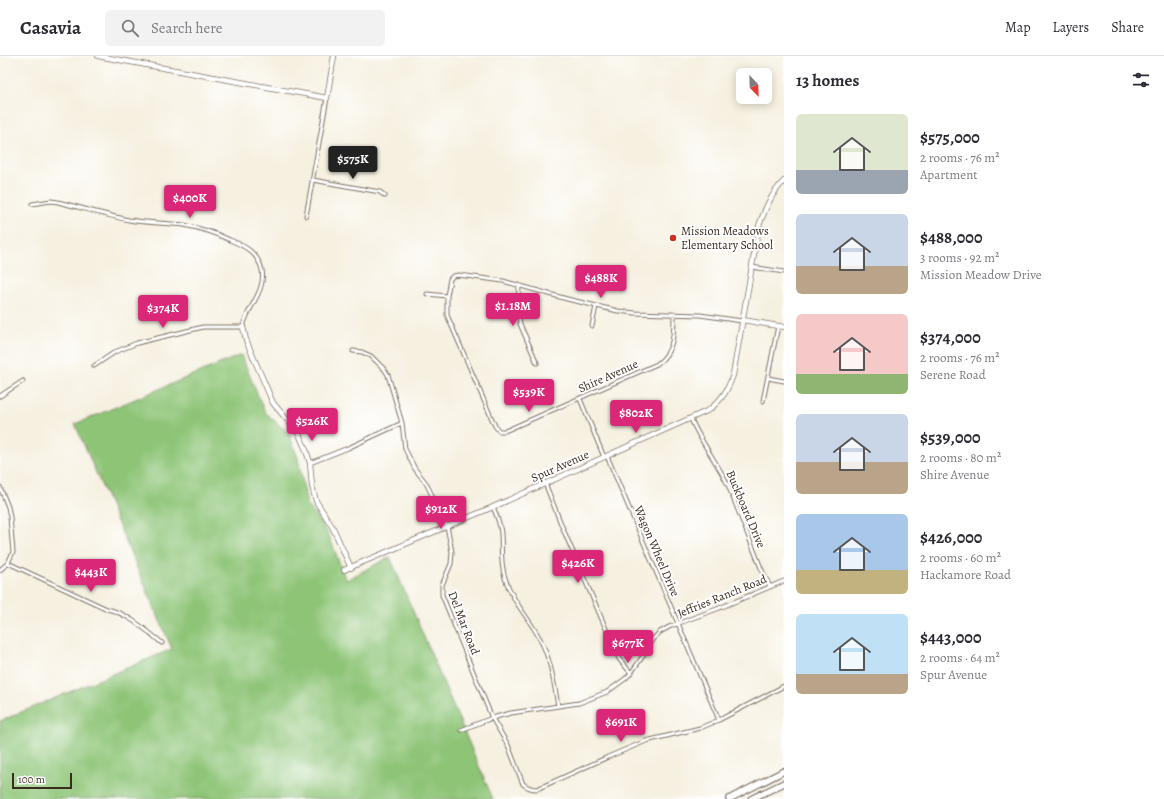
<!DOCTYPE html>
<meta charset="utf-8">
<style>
:root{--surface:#fff;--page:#f2f2f3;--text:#2b2b33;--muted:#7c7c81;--line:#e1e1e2;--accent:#db2777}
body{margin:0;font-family:Alegreya,serif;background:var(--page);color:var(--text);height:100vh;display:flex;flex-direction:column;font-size:15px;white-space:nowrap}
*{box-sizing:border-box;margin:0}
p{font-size:13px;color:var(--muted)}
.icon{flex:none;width:22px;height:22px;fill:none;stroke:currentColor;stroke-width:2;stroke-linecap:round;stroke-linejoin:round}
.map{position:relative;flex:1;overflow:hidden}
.panel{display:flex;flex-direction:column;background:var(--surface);width:380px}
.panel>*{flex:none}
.needle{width:26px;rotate:157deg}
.controls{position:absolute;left:736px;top:12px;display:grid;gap:8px}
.controls a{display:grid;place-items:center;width:36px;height:36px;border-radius:6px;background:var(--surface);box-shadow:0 2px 10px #0003;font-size:20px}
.scale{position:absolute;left:12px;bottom:10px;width:60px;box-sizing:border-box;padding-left:4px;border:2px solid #3b2a1e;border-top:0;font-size:11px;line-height:14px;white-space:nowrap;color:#3b2a1e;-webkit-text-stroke:3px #fff;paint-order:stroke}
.price{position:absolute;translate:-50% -34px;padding:0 9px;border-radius:4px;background:var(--accent);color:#fff;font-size:13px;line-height:26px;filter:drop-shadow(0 1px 2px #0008)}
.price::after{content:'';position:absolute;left:50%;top:24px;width:12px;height:9px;margin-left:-6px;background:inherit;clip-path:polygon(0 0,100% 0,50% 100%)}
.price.selected{background:#222;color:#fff}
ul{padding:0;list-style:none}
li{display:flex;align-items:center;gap:12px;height:100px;padding:0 12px}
li span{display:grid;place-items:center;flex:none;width:112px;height:80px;border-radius:6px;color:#555}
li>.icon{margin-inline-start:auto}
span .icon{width:48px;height:48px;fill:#fffc;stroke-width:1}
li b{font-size:17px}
h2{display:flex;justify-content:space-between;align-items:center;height:48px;padding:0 12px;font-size:17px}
header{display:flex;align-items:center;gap:24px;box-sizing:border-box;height:56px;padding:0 20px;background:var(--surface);border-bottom:1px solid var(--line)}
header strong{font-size:19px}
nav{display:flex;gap:22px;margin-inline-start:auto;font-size:14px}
.search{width:280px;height:36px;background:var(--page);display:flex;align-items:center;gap:10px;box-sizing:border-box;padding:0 14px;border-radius:6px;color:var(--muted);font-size:15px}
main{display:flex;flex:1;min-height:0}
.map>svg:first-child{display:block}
.green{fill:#8dc476;stroke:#64774a}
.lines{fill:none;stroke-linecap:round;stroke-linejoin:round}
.street-casing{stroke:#7c6f62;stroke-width:5}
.secondary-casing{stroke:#7c6f62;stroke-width:6}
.highway-casing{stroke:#7c6f62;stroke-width:8}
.street{stroke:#fff;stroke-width:3}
.secondary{stroke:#fff;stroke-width:4.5}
.highway{stroke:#fff;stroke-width:5.5}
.poi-dot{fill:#c8321e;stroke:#fff;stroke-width:1.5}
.labels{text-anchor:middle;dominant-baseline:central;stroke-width:4;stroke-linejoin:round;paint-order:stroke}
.poi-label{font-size:12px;fill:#3b2a1e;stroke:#fff;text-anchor:start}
.street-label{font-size:12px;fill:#3b2a1e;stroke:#fff}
</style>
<header>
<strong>Casavia</strong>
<div class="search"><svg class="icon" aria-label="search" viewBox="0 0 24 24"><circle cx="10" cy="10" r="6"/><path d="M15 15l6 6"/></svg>Search here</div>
<nav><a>Map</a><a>Layers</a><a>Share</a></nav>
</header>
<main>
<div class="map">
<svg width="784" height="743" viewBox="0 0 784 743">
<rect width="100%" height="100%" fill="#fff"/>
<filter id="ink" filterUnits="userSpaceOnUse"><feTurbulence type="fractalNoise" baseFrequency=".025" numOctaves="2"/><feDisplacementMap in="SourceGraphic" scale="8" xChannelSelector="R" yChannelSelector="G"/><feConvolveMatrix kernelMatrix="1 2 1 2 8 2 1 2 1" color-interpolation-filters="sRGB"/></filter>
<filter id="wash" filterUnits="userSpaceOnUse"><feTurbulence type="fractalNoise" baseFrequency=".012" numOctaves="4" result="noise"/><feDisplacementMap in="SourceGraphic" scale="16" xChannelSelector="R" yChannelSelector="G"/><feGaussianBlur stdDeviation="0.9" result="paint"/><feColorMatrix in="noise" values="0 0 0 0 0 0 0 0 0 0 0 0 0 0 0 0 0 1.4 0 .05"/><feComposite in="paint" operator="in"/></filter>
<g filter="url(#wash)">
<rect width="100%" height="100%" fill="#f6f0e0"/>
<path class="green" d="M241,299l24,57 24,22 9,24 9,46 21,29 18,47 44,-23 103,242h-493v-78l172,-72 -97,-225z"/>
</g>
<g filter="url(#ink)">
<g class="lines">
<defs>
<path id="street" d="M313,124l67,12 5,4
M32,148l19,-3 7,1c24,6 47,13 71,18 18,3 37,3 55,5 16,3 31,8 46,15 15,6 28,13 32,30 4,22 -15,37 -19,57h-40l-66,16 -22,9 -21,14
M306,160l21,-118
M752,211l32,5
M519,230l-1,23 2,15 17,39
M427,238l20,2
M674,259c0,19 0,37 -17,49l-152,67h-6l-4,-5 -48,-111v-19l3,-17 3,-3 6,-1 44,6 64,18 51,12 17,2 65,2 42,6
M592,270l4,-20
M353,295l9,1 9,4 14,14 3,5 14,48 3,26 10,20 11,14 21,43 5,26 -1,12 -9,21v10l50,123 16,27 15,39c5,4 8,5 14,5l71,-32 38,-16 54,-13 19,-8 65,-34
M768,322l16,3
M0,340l23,-15
M580,343l24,58
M763,345l15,-75
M691,363c10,24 26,43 37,66l33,83 9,19
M607,400l112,264
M310,407l38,-15 54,-25
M545,427l18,46 56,130 12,14
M0,431l8,20 2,10 3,35 -5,11 -8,7
M493,451c4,9 7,17 8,26 1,15 -1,30 4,45 7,23 24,40 35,61 11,21 14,44 18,67
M8,507l99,46c20,4 39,21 55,34
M461,674l31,-12 19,-5 68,-10 28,-11 18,-13 6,-6 12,-17 9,-16 8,-8 11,-6 46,-17 67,-28"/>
<path id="secondary" d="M98,0l229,42 7,-42
M743,264l41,7
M243,271l3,13 27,63 26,31 7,16 4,13 2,23 4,15 17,27 18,40
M344,514l149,-63 216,-97c13,-11 18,-18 24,-35l26,-149c6,-17 12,-32 25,-45"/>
<path id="highway" d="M729,743l55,-28
M751,743l33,-16"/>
</defs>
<use href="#street" class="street-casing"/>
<use href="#secondary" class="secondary-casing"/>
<use href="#highway" class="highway-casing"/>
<use href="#street" class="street"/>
<use href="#secondary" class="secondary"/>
<use href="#highway" class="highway"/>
</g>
</g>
<circle class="poi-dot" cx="673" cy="182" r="4"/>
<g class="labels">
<g class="poi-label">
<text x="681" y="175">Mission Meadows<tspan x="681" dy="14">Elementary School</tspan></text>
</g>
<g class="street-label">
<text transform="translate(608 320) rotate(-24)">Shire Avenue</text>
<text transform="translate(560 410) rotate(-24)">Spur Avenue</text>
<text transform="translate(746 453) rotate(67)">Buckboard Drive</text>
<text transform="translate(657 495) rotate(67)">Wagon Wheel Drive</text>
<text transform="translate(722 540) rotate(-22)">Jeffries Ranch Road</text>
<text transform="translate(464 567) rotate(69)">Del Mar Road</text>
</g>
</g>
</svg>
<div class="controls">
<a><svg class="needle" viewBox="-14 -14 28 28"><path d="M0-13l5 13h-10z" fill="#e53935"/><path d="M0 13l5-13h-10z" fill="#7c7c81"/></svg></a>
</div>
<div class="scale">100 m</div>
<b class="price selected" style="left:353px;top:124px">$575K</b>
<b class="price" style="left:190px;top:163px">$400K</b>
<b class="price" style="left:601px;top:243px">$488K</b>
<b class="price" style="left:513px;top:271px">$1.18M</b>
<b class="price" style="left:163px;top:273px">$374K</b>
<b class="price" style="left:529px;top:357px">$539K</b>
<b class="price" style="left:636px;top:378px">$802K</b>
<b class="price" style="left:312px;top:386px">$526K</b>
<b class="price" style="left:441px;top:474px">$912K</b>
<b class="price" style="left:578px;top:528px">$426K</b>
<b class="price" style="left:91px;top:537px">$443K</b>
<b class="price" style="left:628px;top:608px">$677K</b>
<b class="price" style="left:621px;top:687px">$691K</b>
</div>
<section class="panel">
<h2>13 homes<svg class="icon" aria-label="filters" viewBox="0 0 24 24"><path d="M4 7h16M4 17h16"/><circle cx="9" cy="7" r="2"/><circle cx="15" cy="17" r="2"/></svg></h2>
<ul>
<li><span style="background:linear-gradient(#dfe7d0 70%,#9aa5b1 0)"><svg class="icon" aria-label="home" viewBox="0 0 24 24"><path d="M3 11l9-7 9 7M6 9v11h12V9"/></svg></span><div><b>$575,000</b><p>2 rooms · 76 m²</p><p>Apartment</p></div></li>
<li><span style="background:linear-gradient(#c9d6e8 65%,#b9a48a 0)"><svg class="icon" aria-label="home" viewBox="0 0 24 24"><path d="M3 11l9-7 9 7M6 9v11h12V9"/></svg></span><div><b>$488,000</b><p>3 rooms · 92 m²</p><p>Mission Meadow Drive</p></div></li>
<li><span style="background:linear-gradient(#f6c9c9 75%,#8fb573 0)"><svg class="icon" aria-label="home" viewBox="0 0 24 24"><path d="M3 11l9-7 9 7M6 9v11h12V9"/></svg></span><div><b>$374,000</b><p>2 rooms · 76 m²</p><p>Serene Road</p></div></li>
<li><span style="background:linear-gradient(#c9d6e8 60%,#b9a48a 0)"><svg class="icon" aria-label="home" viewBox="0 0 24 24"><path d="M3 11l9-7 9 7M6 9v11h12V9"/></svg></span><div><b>$539,000</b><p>2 rooms · 80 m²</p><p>Shire Avenue</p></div></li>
<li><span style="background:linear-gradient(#a9c7e8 70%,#c2b280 0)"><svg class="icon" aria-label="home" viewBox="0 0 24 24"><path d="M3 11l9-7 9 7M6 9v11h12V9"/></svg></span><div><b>$426,000</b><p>2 rooms · 60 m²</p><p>Hackamore Road</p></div></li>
<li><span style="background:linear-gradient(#bfe0f5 75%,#b9a48a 0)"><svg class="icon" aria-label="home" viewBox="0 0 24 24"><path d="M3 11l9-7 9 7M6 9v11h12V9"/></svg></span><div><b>$443,000</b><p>2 rooms · 64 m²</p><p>Spur Avenue</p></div></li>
</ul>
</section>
</main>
